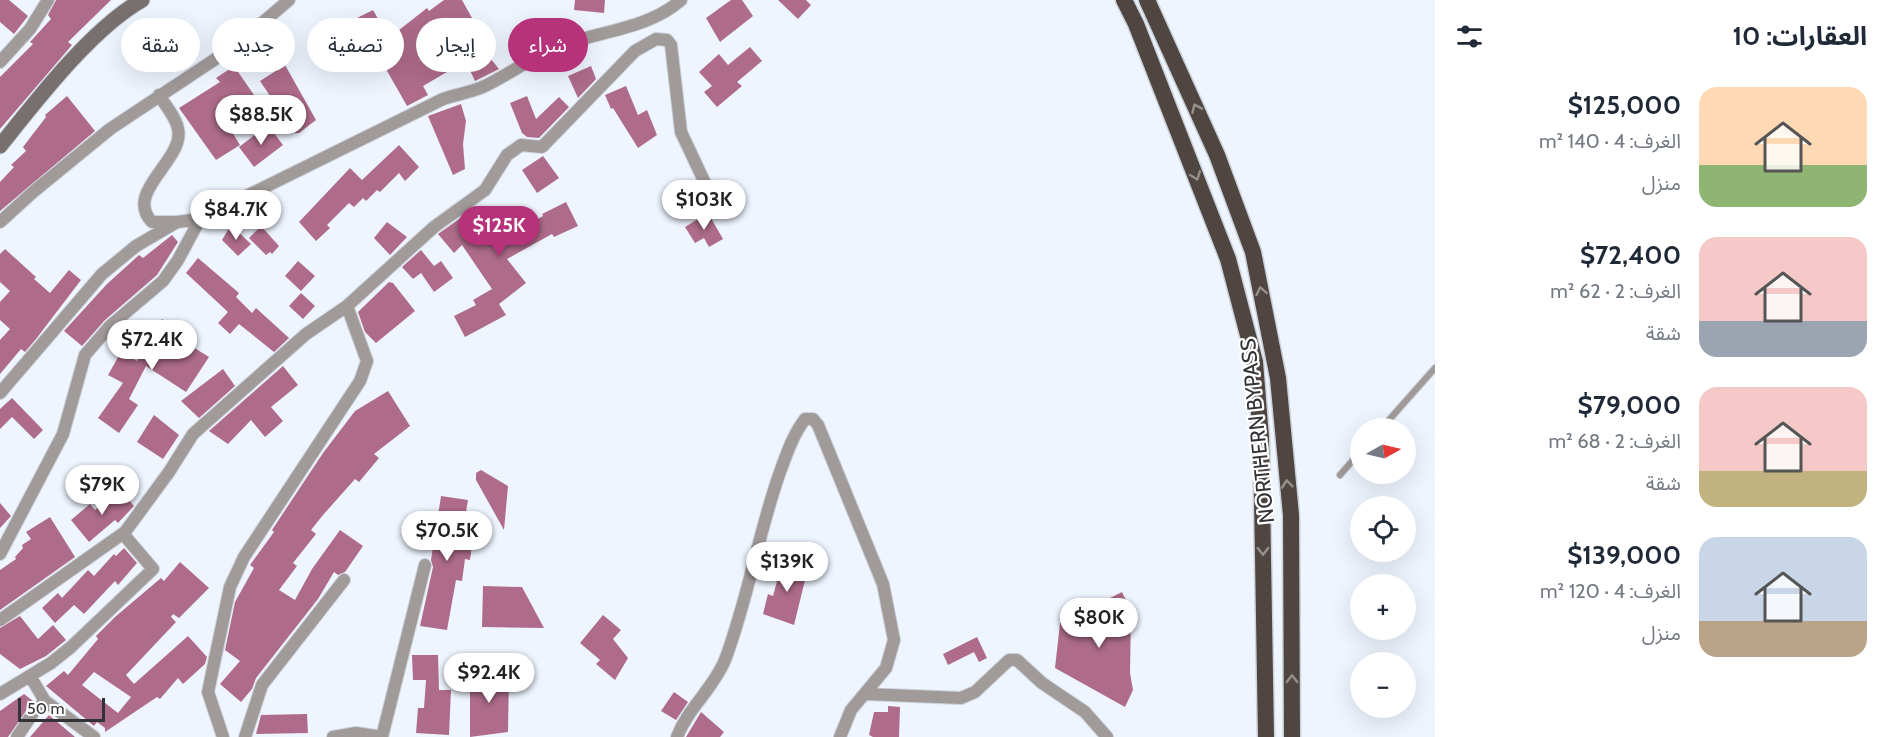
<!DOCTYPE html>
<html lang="ar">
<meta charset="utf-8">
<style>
:root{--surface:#fff;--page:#f2f2f3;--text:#1f2937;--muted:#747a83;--accent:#b6337b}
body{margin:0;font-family:Cabin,"Noto Sans Arabic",sans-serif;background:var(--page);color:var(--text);direction:rtl;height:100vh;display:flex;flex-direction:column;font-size:22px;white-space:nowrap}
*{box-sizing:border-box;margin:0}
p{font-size:20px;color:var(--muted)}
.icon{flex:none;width:33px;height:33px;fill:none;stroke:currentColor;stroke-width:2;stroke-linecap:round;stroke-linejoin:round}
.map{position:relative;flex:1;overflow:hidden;direction:ltr}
.drawer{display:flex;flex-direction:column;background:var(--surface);width:450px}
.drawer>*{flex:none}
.hud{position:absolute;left:18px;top:18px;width:570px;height:54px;direction:rtl;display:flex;gap:12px}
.needle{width:39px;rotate:82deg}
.fabs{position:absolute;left:1350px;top:418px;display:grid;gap:12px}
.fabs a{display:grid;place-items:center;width:66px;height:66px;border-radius:50%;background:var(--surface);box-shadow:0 6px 24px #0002;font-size:30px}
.scale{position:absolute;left:18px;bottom:15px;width:87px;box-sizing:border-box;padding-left:6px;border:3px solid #313337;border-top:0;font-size:16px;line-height:21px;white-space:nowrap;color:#313337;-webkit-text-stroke:4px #fff;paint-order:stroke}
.price{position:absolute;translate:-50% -51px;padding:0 14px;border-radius:21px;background:#fff;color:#222;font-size:20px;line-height:39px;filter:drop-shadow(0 2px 3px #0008)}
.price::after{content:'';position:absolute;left:50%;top:36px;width:18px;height:14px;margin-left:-9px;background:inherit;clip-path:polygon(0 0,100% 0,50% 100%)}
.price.active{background:var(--accent);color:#fff}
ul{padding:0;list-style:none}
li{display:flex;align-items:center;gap:18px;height:150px;padding:0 18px}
li span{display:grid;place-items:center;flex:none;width:168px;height:120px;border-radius:18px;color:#555}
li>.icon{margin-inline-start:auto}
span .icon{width:72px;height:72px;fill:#fffc;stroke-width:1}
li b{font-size:26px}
h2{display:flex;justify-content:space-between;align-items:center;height:72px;padding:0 18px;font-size:26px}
.chip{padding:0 21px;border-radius:27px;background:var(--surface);box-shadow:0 6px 24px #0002;font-size:21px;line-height:54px}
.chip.active{background:var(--accent);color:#fff}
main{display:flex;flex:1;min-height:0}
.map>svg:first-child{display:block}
.building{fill:#ae6c8a;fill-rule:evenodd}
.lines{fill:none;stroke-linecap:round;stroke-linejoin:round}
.service-casing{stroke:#ccd2db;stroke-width:8}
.minor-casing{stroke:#ccd2db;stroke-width:14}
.secondary-casing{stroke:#ccd2db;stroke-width:17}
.trunk-casing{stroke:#ccd2db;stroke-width:19}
.service{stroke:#a09a99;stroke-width:6}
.minor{stroke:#a09a99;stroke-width:12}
.secondary{stroke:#77706e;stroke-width:15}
.trunk{stroke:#4f4642;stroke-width:16}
.oneway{stroke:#95908e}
.labels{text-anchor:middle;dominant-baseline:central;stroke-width:4.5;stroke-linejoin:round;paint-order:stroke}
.street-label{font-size:21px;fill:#313337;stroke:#fff}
</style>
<main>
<section class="drawer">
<h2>العقارات: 10<svg class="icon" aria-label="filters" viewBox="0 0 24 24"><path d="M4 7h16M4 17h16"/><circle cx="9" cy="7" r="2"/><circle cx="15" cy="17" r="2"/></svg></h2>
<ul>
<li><span style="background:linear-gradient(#ffd9b3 65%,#8fb573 0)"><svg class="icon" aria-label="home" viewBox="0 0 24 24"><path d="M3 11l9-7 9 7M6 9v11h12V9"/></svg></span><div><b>$125,000</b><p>الغرف: 4 · 140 m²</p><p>منزل</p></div></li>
<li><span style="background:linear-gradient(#f6c9c9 70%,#9aa5b1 0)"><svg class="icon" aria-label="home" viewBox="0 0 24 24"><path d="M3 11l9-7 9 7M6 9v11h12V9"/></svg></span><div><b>$72,400</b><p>الغرف: 2 · 62 m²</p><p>شقة</p></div></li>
<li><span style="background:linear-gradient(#f6c9c9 70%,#c2b280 0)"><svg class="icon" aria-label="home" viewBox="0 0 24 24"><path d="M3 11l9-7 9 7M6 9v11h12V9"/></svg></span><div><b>$79,000</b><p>الغرف: 2 · 68 m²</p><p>شقة</p></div></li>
<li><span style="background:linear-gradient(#c9d6e8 70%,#b9a48a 0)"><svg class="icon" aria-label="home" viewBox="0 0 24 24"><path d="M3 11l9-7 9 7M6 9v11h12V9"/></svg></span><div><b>$139,000</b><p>الغرف: 4 · 120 m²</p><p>منزل</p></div></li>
</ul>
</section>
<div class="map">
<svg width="1435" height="737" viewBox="0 0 1435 737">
<rect width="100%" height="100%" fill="#eef5ff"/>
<path class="building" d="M0,0h9l19,16 -14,18 -14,-12z
M56,0h55l-43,42 4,3 -72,84v-52l33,-33 -3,-2 21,-23 -3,-4z
M444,0h18l25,45 -5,3 17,21 -24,12 -9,-19 8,-3 -19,-36 -26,19 18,30 -24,14 5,9 -21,11 -50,-88 16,-8 16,28 38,-30 2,3z
M575,0h30l-1,13 -30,-3z
M731,0h11l11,16 -33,26 -14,-24z
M778,0h28l5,5 -13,14z
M750,47l12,14 -25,21 5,4 -25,21 -13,-15 8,-6 -13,-14 20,-18 9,11z
M285,65l31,55 -17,13h-4l-35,-52z
M234,66l20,29 -33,19 19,31 -24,15 -37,-52 41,-26 -4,-4z
M591,66l5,13 -18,19 -10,-22z
M626,86l12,29 9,-5 10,25 -19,13 -25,-40 -2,1 -6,-14z
M67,96l28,35 -95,80v-29l14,-15 -3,-2 15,-14 -3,-4 23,-30 -1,-2z
M527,96l9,23 23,-22 10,10 -30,31 -12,-1 -5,-4 -12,-30z
M461,104l5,17 -3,23 2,25 -12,6 -25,-59z
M268,125l15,20 -29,22 -15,-20z
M399,145l20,22 -14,14 -6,-8 -19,19 -3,-2 -11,11 -3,-3 -9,9 -5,-4 -22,22 3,3 -14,13 -17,-19 51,-54 12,12z
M543,156l16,22 -22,15 -15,-23z
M566,202l12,24 -24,11 -2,-3 -45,25 19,24 -27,21 7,11 -41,22 -11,-21 22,-11 -3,-5 19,-11 -30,-44 -8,8 -16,-19 31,-22 10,11 14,-15 10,10 8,17 32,-19 -1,-2z
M708,213l15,26 -14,8 -5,-9 -9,5 -10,-16z
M387,222l20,15 -17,18 -16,-17z
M261,226l18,20 -7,8 -2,-2 -4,3 -17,-17z
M234,228l17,16 -13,12 -16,-16 6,-10z
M172,235l6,7 -21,33 -52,45 -23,26 -18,-15 43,-47 32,-29 4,3z
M5,249l31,28 -2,2 16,14 19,-23 12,10 -45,59 -11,13 -4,-3 -21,25v-34l10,-11 -10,-9v-18l10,-11 -10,-9v-28z
M421,250l13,16 7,-5 12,17 -19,14 -13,-19 -8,6 -11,-12z
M198,258l41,35 -3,4 16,16 4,-5 33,30 -15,14 -35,-28 -9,10 -12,-11 10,-11 -42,-39z
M298,261l17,15 -14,15 -16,-15z
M389,282l4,1 22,28 -39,32 -11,-11 -7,-20z
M301,293l14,13 -12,13 -14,-13z
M162,319l19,12 -4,6 32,20 -23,35 -40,-26 -17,33 9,6 -19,28 -21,-15 25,-35 -15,-8 13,-23 16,9z
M283,366l15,19 -27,22 12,14 -18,16 -14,-17 -23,24 -19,-13z
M223,369l12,17 -36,32 -18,-17z
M388,391l22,35 -36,28 5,4 -20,24 -4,-3 -32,36 -12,15 5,4 -23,29 4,3 -18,24 16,10 17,-31 28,-39 23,16 -18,26 -7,3 -4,-3 -16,27 -62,79 -4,11 -11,13 -21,-18 20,-23 -15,-11 10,-48 19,-34 -4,-3 24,-33 -2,-2 51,-77 32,-42z
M12,398l31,32 -9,9 -22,-22 -12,12v-20z
M154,415l25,20 -16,24 -26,-17z
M481,470l27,16 -4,44 -28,-50v-7z
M117,491l3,5 3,-3 11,13 -16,17 -3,-3 -26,22 -18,-22 19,-16 5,6z
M441,496l27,4 -6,36 11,1 -3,23 -5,-1 -3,22 -6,-1 -9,50 -27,-4 13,-59 -2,-7z
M0,503l11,13 -11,12z
M50,517l25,40 -75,53v-40l16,-11 -1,-2 8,-9 -1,-3 9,-6 -5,-7z
M124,548l13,15 -19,22 -3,-4 -31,33 -10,-9 -19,18 -13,-15 16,-15 4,5 26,-28 6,6 20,-22 2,2z
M783,559l25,9 -14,57 -31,-11 5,-20 5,2z
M180,562l29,26 -30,30 -6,-4 -2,3 5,5 -50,53 8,9 54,-48 19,21 -2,7 -22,20 -5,-6 -18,21 -3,-2 -52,35v-4l-8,-6 -3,4 -48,-40 18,-15 4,4 30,-36 -2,-3 19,-19 46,-39 3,3zM94,672l37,25 -13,16 -36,-28z
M483,586l39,1 22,41 -62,-1z
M1122,592l9,19 -1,62 3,17 -8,17 -70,-39 5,-45z
M603,615l18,15 -8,9 15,19 -13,22 -19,-16 4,-4 -20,-17z
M20,616l18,23 15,-14 13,15 -20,16 -26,13 -20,-15v-26z
M977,637l10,21 -8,4 -5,-10 -26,13 -5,-11z
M412,655h26l1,35h12l-2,45 -33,-2 2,-25h6l2,-28h-13z
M470,673h39l-1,59 -38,5z
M674,692l14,10 -12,18 -15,-9z
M24,694l9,7 -25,36h-8v-26z
M888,706l12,1 -1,30h-26l-4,-2 5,-23h14z
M701,712l23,20 -4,5h-34z
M307,714l1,19 -52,1 5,-19z
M49,715l26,22h-45z"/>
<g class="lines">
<defs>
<path id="service" d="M1381,429l54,-61
M1340,475l20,-23"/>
<path id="minor" d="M0,62l30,-33 18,-29
M159,95c6,10 17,22 19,34 7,31 -55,63 -26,93h24
M0,222l33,-30 77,-63 125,-83 54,-46
M0,393l102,-119 34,-28 41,-24 23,-3
M0,554l63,-120 22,-79 25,-29 53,-45 15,-21 22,-41 243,-120c14,-5 31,-7 44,-14 20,-10 40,-24 61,-34 42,-20 97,-19 133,-51
M0,620l125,-88 44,-60 24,-38 113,-100 41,-28 87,-79 51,-37 22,-35 14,-10 21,2 93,-96 21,-12 11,1 4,5 10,87 32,68
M30,676l15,25 49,36
M0,694l51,-31 20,-16 82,-78 -29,-34 1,-3
M865,694l96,4 14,-6 34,-32h8l25,23 43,29 22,25
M17,737l18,-27 10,-9
M223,737l-15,-45 22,-105 14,-30 116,-176 7,-20 -20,-55
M245,737l17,-52 82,-105
M333,737l23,-4 26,4
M382,737l43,-172
M677,737c11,-29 36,-48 48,-77 23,-61 33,-126 55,-188 7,-19 13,-37 25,-53h8l5,6 65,159 11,56 -8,28 -35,42 -11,27"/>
<path id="secondary" d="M0,146c37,-46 91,-117 142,-146"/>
<path id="trunk" d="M1124,0l12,24 92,235 27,103 6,76 5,299
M1147,0l70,155 36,97 25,126 13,137 1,222"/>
</defs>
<use href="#service" class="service-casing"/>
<use href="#minor" class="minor-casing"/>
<use href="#secondary" class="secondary-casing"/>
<use href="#trunk" class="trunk-casing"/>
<use href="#service" class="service"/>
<use href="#minor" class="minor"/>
<use href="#secondary" class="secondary"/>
<use href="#trunk" class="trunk"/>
</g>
<defs><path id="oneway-chevron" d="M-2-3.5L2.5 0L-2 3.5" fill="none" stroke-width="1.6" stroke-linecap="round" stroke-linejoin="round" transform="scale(1.5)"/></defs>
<g class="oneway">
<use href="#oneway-chevron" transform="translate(1196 108) rotate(-114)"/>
<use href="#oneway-chevron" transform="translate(1196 176) rotate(69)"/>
<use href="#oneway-chevron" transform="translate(1261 291) rotate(-101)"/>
<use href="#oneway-chevron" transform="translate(1287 484) rotate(-96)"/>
<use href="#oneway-chevron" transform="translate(1263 551) rotate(89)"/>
<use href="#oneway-chevron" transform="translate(1292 679) rotate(-90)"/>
</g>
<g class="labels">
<g class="street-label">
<text transform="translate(1257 431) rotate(-96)">NORTHERN BYPASS</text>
</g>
</g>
</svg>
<div class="fabs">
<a><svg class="needle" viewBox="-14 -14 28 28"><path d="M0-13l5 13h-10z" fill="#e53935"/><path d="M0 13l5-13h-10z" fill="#747a83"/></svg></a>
<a><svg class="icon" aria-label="locate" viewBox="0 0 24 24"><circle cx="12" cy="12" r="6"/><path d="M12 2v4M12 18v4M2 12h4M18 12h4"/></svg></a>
<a>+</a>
<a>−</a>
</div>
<div class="scale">50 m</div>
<b class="price" style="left:261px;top:146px">$88.5K</b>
<b class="price" style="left:704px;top:231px">$103K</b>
<b class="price" style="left:236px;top:241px">$84.7K</b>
<b class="price active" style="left:499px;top:257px">$125K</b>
<b class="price" style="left:152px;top:371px">$72.4K</b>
<b class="price" style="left:102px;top:516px">$79K</b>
<b class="price" style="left:447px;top:562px">$70.5K</b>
<b class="price" style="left:787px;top:593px">$139K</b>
<b class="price" style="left:1099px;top:649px">$80K</b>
<b class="price" style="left:489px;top:704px">$92.4K</b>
<div class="hud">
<a class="chip active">شراء</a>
<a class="chip">إيجار</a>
<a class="chip">تصفية</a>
<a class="chip">جديد</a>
<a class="chip">شقة</a>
</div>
</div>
</main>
